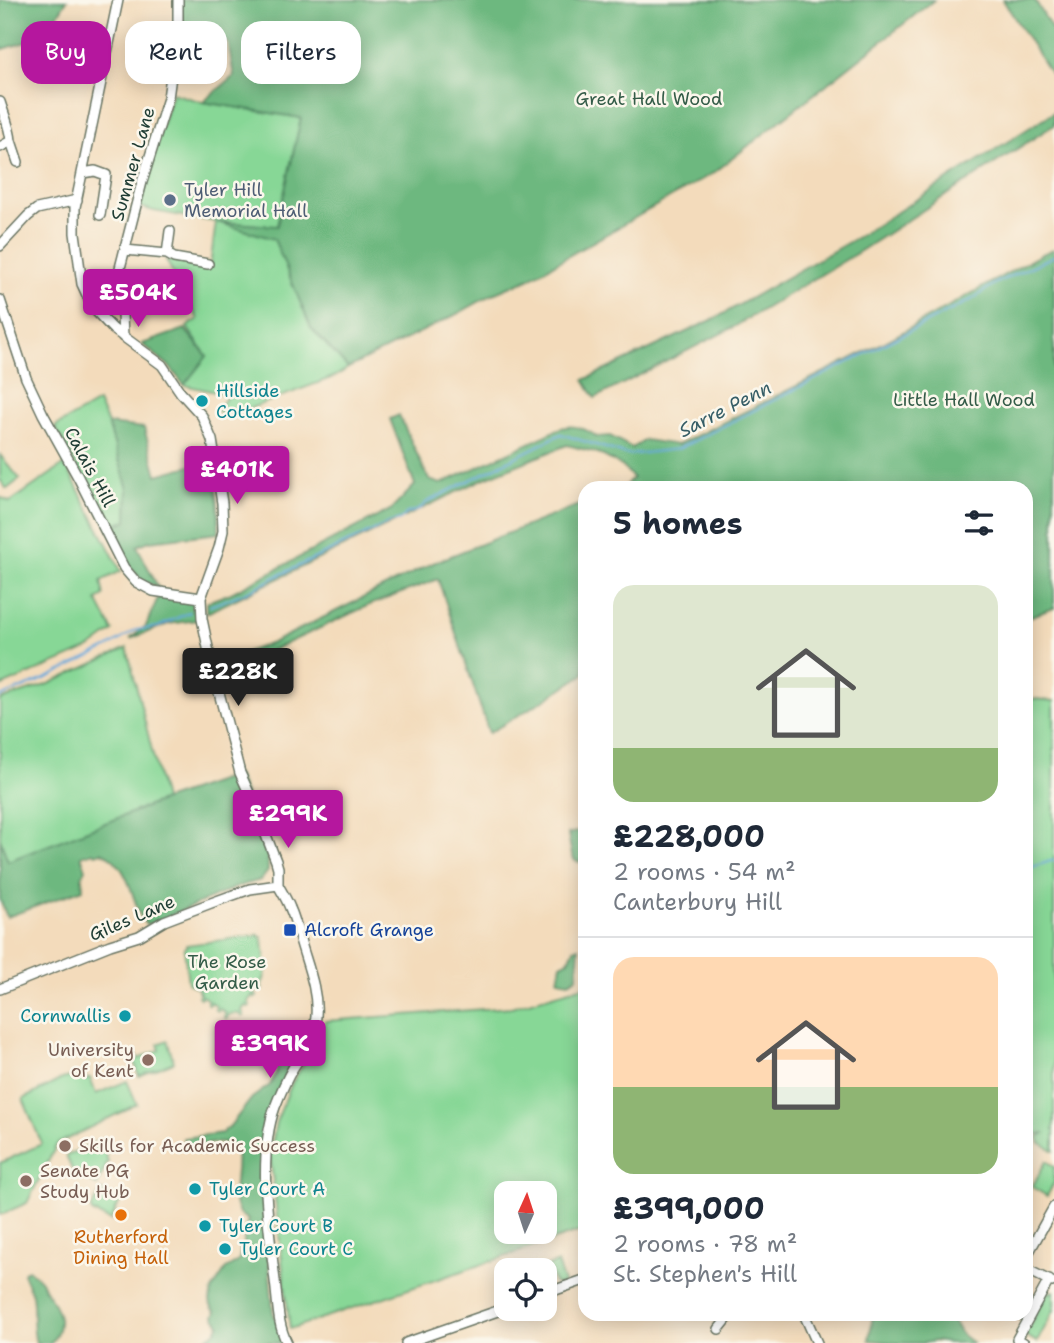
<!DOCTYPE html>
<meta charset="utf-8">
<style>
:root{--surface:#fff;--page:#f6f6f7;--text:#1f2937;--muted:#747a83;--line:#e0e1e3;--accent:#b5179e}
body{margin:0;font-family:"Shantell Sans",sans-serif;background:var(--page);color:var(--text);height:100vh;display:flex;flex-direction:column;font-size:26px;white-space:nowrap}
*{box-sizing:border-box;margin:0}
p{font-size:23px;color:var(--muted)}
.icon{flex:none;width:38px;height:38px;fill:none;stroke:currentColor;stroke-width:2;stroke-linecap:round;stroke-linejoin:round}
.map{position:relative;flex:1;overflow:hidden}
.details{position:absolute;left:578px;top:481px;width:455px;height:840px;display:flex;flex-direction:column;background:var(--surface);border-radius:21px;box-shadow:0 4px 18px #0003}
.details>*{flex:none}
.guide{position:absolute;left:21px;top:21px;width:452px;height:63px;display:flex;gap:14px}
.needle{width:46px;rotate:3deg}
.fabs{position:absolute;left:494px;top:1181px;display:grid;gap:14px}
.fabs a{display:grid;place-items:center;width:63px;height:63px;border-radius:14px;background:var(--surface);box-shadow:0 4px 18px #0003;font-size:35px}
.price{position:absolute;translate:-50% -60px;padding:0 16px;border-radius:7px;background:var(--accent);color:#fff;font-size:23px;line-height:46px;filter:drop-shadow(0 2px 4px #0008)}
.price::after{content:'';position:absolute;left:50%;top:42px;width:21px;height:16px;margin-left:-10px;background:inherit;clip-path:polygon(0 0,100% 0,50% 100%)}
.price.on{background:#222;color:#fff}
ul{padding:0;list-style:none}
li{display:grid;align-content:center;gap:14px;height:371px;padding:0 35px}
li+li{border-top:2px solid var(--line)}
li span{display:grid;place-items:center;height:217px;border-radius:21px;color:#555}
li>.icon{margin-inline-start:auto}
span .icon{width:126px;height:126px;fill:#fffc;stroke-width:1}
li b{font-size:30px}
h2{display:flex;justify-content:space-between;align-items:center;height:84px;padding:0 35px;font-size:30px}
.pill{padding:0 24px;border-radius:21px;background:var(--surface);box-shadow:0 4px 18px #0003;font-size:24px;line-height:63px}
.pill.on{background:var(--accent);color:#fff}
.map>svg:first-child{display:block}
.green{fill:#87d796;stroke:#538a65;stroke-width:2;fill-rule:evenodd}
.forest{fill:#6db87f;stroke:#467a5a;stroke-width:2}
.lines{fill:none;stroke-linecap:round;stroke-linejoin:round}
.stream{stroke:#67a9db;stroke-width:2}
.minor-casing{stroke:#697463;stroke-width:12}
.minor{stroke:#fff;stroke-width:9}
.service-dot{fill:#5c6f8a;stroke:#fbf7ec;stroke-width:2.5}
.culture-dot{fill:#0f9aa8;stroke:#fbf7ec;stroke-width:2.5}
.transit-dot{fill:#1a4fb4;stroke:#fbf7ec;stroke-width:2.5}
.education-dot{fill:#8d6e63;stroke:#fbf7ec;stroke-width:2.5}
.food-dot{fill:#e8710a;stroke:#fbf7ec;stroke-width:2.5}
.labels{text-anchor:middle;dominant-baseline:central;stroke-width:5;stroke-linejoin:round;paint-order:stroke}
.park-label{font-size:18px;fill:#345c48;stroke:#fbf7ec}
.street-label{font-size:18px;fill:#1f3d34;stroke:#fbf7ec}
.service-label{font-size:18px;fill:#4e5e75;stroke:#fbf7ec;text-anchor:start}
.culture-label{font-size:18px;fill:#0d838f;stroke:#fbf7ec;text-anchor:start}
.transit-label{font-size:18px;fill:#164399;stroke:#fbf7ec;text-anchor:start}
.education-label{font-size:18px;fill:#785e54;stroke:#fbf7ec;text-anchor:start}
.food-label{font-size:18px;fill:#c56008;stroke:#fbf7ec}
.water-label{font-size:19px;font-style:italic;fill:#355d66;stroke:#fbf7ec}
</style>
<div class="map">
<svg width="1054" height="1343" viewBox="0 0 1054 1343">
<rect width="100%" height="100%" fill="#fbf7ec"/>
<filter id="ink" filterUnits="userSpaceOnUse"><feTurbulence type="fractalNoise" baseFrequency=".0143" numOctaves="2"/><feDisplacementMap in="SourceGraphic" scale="14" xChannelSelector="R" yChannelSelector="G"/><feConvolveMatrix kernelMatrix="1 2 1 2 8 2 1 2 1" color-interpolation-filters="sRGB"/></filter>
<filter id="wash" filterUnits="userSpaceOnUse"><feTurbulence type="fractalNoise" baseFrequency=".00686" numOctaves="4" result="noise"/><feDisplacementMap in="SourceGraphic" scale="28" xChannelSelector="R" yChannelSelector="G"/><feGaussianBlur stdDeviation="1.57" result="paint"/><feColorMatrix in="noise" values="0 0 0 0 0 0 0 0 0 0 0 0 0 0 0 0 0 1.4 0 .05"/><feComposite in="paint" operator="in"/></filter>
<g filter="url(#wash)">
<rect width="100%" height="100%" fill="#f3dbbb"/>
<path class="green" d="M172,93l31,9 98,16 -24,109 -55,-5 52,16 37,90 37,40 -12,8 -109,41 -10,-7 11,-15 -44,-10 23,-29 -20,-29 11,-8 -32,-59 44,6 6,-44 -62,-11 -17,-5z
M169,288l5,21 -9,2 -6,-21z
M98,402l10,22 20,65 -1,32 -19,5 -53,-99z
M0,455l20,24 -13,10 -7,-9z
M65,464l56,107 -20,10 3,15 -7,4 16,31 -23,17 -90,39v-190l10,5z
M127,648l37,152 -156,62 -8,-23v-139l49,-16z
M1026,698l28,3v428l-2,1h2v21l-15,-9 1,-2 -3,-2 8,-5 -19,2z
M259,935l1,2h2c2,16 8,36 -1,48l2,2 -1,2 -3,-1 -5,5 3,3 -2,2 -3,-2 -4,6 2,3 -1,2 -3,-2 -5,6 3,2 -1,4 -6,-4 -7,1 -4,5 -2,-3 2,-3 -6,-4 -2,2 -3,-2 2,-2 -6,-5 -2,3 -2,-2 1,-3 -6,-4 -2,2 -2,-2 2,-3 -2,-2 1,-2 -11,-6 -4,-35 2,-1v-2z
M584,986v244l-294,99 -20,-174 6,-33 16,-39 21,-34 12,-28 186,-14zM506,1194h38v38h-38z
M167,1040l7,22 -35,14 -7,-21 4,-1 2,5 22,-9 -2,-6z
M84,1074l2,6 4,-2 6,16 31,-13 10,23 -80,40 -30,59 -27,12v-52l42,-19 -19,-45 39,-20z
M97,1141h4l7,21 -11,23 -23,-11 -8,-18z
M1046,1161l8,5v17l-7,13 -15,-9z
M101,1191l19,10 -9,20 -19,-9 -1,-3z
M557,1263l7,20 -5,2 -5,-2 -6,-17z
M1054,1291v19l-17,32 -12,-7 22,-42z"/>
<path class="forest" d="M0,0h67l-22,36 -42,13 -3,-3z
M179,0h755l-219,172 -187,107 -35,15 -36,20 -109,54 -37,-40 -37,-89 -57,-17 60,4 24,-108 -98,-16 31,-26 -6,-34 -48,-8z
M1003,0h32l19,33v46z
M1054,112v13l-192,125 -128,77 -139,71 -11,-18 132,-62 145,-83z
M1054,249v359l-28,10v-130h-403l10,-10 -11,-12 -24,-13 -31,-8 -82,33 -278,135v-11l24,-9 161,-84 23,-24 -25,-66 9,-4 30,65 12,4 110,-51c15,-11 32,-7 46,4l13,-1 22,12 13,-8 33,5 205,-102 157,-88z
M185,329l22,27 -23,29 -16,-20 -26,-21z
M108,424l36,4 13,47 55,-15 6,43 1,30 -70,8 -12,5 21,41 -15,-6 -17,-18 -18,-37 19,-5 1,-32z
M584,503v171l-40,26 -55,33 -51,-154 -71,27 -148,69 -4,-12 57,-20 161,-80z
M159,595l37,5 2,20 -30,4 -38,15 16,-13z
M237,775l18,42 13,40v14l-7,9 -22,6 -86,37 -7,1c-8,-8 -8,-16 -12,-26 -6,-19 -14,-39 -33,-46l-6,2 -2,-2 -12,4 5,13 -4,7 1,13 -76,28 -7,-17v-61l8,22 156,-61z
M584,830v33l-9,-2 -3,-6 -4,-21z
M579,947l-2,30 -8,5 -11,-2 3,-16 8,-4 5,-11z
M290,1028l1,13 -2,11 1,14 -19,39 -6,24 -3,21 2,52 9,110 12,31h-78v-5l8,-6 5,-8 -6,-8 2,-4 -5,-6 -1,-5 2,-11 14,-21 13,-8 2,-14 3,-2v-11l4,-14c-2,-2 -8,-5 -9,-7 -11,-18 2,-47 -4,-67l-11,-4 -26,3 -3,2 -11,-4 -1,-5 39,-5 8,-7 22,-28 18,-13 7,-14 -1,-20 -10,-13 4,-5 10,-1z
M28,1269c4,4 9,7 13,12 2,3 2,7 5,10 12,18 20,32 5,52h-15c-5,-16 -1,-33 -4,-48 -2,-7 -7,-14 -9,-22z
M873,1314h76l12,20 12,9h-25l-13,-2 -11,2h-27l-28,-3z"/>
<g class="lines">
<path class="stream" d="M210,606c20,-8 46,-16 63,-28l118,-56 9,-2 7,-7 12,-3 8,-8 134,-68 67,21 50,-6 293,-149 25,-17 58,-27
M0,697l47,-19 60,-30 29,-18 22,-3 32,-15
M1026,869l28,-9"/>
</g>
</g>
<g filter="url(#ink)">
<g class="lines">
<defs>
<path id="minor" d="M118,0l-43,207v26l7,51 11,24 20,21 49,36 19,28 21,23 10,24 10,63 1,28 -4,17 -18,50 1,21 9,43 29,111 14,31 22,57 2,7v17
M0,102c4,13 10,25 11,39l-11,6
M11,141l7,21
M83,173l12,-2 11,4 -6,40
M0,246l28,-30 9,-7 40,-9
M125,250l42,4 7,4 34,6
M167,254l3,-23
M0,300l26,78 17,36 35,63 46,91 12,14 17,9 48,7
M123,337l-3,-69 22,-86 26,-84 10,-73v-25
M278,885c4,7 9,15 12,23 5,11 8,24 11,35 7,24 17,48 15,73 -1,21 -12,35 -23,52 -7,12 -13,26 -18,39 -18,50 -6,121 0,174 3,21 2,42 12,62
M0,989l110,-44 29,-9 25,-15 47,-18 39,-14 28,-4
M1026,1257l28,-50
M1026,1269l26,13
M544,1294l40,-14
M804,1314l13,29
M719,1329l12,-15
M406,1343l100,-35
M1024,1343l-7,-4 32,-59"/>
</defs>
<use href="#minor" class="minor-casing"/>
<use href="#minor" class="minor"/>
</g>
</g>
<circle class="service-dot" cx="170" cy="200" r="7"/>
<g class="culture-dot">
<circle cx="202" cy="401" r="7"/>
<circle cx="125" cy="1016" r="7"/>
<circle cx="195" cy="1189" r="7"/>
<circle cx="205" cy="1226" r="7"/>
<circle cx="225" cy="1249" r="7"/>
</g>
<rect class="transit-dot" x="283" y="923" width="14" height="14" rx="3.5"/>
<g class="education-dot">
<circle cx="148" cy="1060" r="7"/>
<circle cx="65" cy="1146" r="7"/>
<circle cx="26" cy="1181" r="7"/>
</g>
<circle class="food-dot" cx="121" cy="1215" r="7"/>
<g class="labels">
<g class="park-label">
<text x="649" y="99">Great Hall Wood</text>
<text x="964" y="400">Little Hall Wood</text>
<text x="227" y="962">The Rose<tspan x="227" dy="21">Garden</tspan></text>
</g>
<g class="street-label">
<text transform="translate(133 164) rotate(-74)">Summer Lane</text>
<text transform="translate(90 467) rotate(62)">Calais Hill</text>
<text transform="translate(132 918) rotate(-23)">Giles Lane</text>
</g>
<g class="service-label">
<text x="184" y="190">Tyler Hill<tspan x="184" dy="21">Memorial Hall</tspan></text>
</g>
<g class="culture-label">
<text x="216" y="391">Hillside<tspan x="216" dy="21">Cottages</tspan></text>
<text x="111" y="1016" text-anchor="end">Cornwallis</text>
<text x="209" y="1189">Tyler Court A</text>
<text x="219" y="1226">Tyler Court B</text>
<text x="239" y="1249">Tyler Court C</text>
</g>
<g class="transit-label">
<text x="304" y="930">Alcroft Grange</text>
</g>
<g class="education-label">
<text x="134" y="1050" text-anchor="end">University<tspan x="134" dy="21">of Kent</tspan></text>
<text x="79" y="1146">Skills for Academic Success</text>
<text x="40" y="1171">Senate PG<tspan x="40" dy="21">Study Hub</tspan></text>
</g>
<g class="food-label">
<text x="121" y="1237">Rutherford<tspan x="121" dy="21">Dining Hall</tspan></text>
</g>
<g class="water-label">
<text transform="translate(725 409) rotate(-27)">Sarre Penn</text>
</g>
</g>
</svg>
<div class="fabs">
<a><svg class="needle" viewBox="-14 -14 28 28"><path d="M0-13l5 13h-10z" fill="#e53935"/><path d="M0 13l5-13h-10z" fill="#747a83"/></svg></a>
<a><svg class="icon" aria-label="locate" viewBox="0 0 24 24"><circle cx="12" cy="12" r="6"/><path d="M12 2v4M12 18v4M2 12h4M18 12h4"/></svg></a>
</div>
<b class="price" style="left:138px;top:329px">£504K</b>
<b class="price" style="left:237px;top:506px">£401K</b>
<b class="price on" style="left:238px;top:708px">£228K</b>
<b class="price" style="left:288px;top:850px">£299K</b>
<b class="price" style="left:270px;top:1080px">£399K</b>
<div class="guide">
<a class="pill on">Buy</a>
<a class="pill">Rent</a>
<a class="pill">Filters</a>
</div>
<section class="details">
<h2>5 homes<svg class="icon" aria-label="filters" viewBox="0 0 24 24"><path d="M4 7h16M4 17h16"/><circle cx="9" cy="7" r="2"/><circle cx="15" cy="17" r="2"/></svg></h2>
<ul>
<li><span style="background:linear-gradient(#dfe7d0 75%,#8fb573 0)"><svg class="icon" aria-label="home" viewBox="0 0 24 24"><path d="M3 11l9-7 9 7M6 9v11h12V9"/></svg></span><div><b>£228,000</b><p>2 rooms · 54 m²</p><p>Canterbury Hill</p></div></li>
<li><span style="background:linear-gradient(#ffd9b3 60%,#8fb573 0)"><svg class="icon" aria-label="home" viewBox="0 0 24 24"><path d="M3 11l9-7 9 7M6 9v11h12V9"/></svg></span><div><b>£399,000</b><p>2 rooms · 78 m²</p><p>St. Stephen's Hill</p></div></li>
</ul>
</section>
</div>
